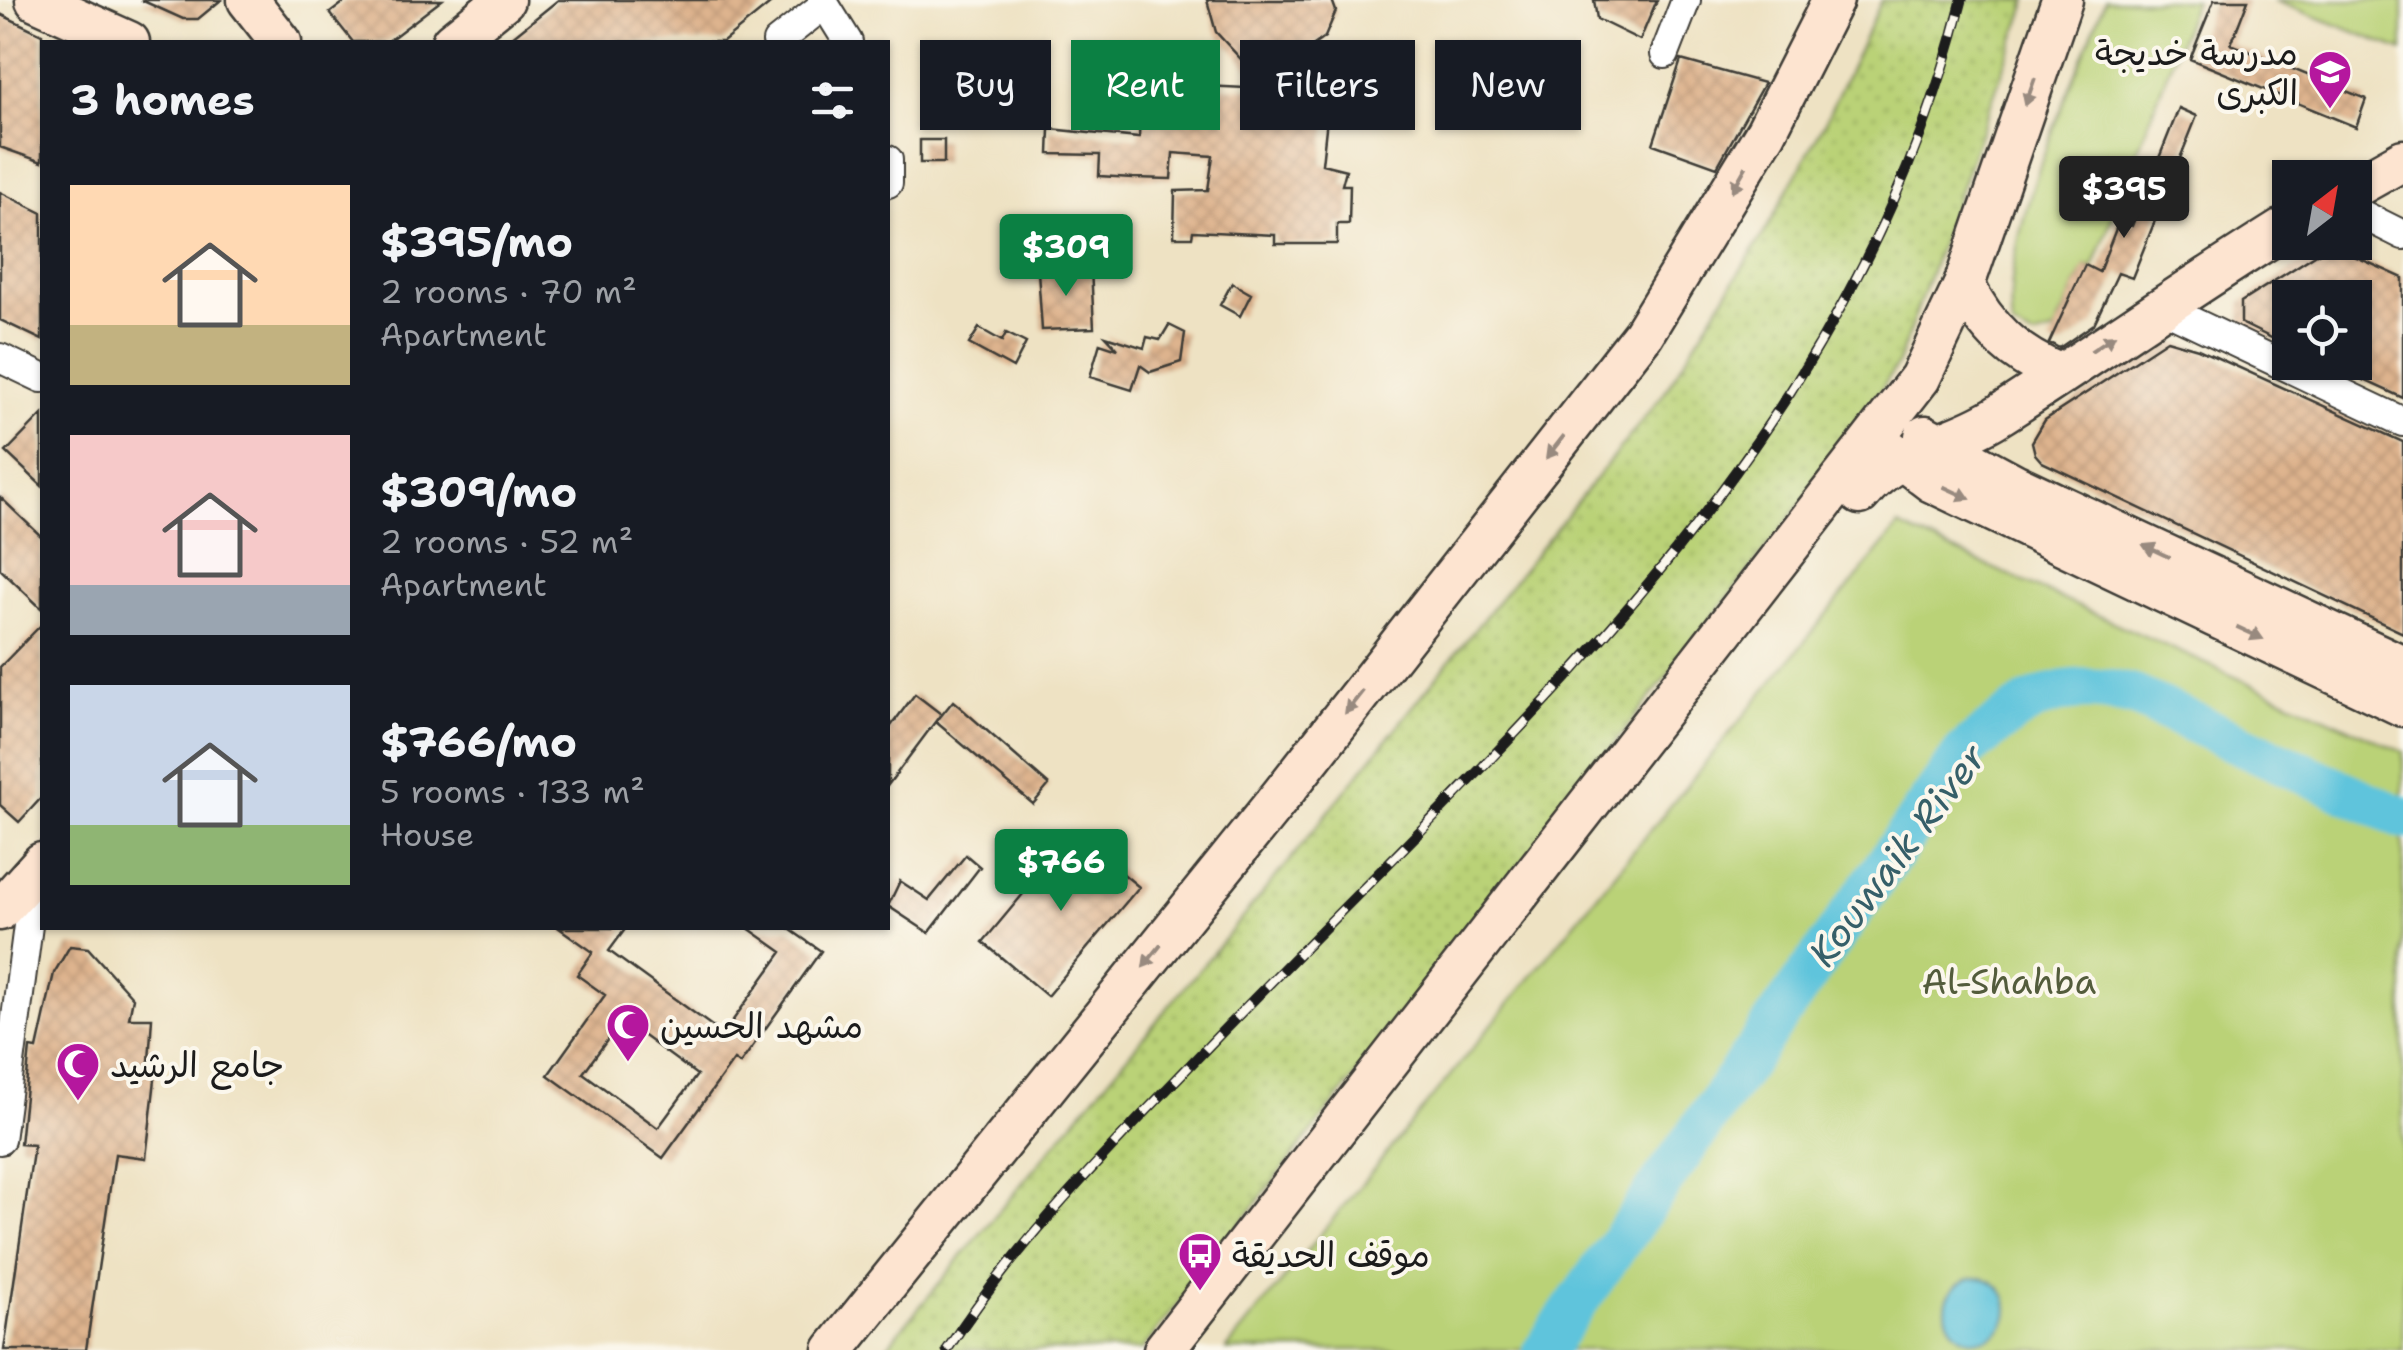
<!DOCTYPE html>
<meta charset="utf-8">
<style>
:root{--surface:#171b24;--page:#20242c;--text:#f1f3f6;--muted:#9ea1a6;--accent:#0b8043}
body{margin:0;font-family:"Shantell Sans","Playpen Sans Arabic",sans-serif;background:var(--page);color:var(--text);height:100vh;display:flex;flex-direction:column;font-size:38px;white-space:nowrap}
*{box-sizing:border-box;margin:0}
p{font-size:32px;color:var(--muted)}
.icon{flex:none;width:55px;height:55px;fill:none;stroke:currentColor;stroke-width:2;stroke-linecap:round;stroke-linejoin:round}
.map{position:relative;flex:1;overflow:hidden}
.panel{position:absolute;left:40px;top:40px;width:850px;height:890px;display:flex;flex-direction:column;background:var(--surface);border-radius:0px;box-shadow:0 2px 8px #0004}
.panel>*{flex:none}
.top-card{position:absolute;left:920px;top:40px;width:950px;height:90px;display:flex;gap:20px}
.needle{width:65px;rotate:31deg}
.tools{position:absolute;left:2272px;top:160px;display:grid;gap:20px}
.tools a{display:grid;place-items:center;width:100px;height:100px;border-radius:0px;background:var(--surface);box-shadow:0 2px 8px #0004;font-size:50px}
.price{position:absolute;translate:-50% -85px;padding:0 22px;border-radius:10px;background:var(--accent);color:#fff;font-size:32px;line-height:65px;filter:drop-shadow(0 2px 5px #0008)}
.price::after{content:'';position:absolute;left:50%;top:60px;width:30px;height:22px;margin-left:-15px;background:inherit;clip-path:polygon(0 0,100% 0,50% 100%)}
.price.active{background:#222;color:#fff}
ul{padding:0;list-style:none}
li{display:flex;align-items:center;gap:30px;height:250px;padding:0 30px}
li span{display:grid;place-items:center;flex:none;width:280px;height:200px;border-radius:0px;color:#555}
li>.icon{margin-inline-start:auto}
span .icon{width:120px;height:120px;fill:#fffc;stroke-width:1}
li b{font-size:42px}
h2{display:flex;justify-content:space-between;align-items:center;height:120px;padding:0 30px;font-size:42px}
.tag{padding:0 35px;border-radius:0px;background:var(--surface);box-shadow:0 2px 8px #0004;font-size:35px;line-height:90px}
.tag.active{background:var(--accent);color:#fff}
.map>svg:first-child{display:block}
.grass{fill:url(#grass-dots);stroke:#6b774a;stroke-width:2.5}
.green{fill:#bad277;stroke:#6b774a;stroke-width:2.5}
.water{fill:#5ec4dc;stroke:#3d707c;stroke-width:2.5}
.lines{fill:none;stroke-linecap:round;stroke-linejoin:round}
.river{stroke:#5ec4dc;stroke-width:42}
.building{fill:url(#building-cross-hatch);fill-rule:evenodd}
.street-casing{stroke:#3c3a35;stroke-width:32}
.secondary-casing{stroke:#3c3a35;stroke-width:45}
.street{stroke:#fff;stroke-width:28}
.secondary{stroke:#fde4d0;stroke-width:40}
.rail-casing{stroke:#1c1c1c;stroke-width:11}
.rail{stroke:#fbf7ec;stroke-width:8;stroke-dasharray:22;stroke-linecap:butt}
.oneway{fill:#988a7f}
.labels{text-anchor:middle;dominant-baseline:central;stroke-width:8;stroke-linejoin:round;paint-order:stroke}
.poi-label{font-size:35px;fill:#1c1c1c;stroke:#fbf7ec;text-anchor:start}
.park-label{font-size:35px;fill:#535c3c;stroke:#fbf7ec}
.water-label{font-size:38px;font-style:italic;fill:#365f69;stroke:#fbf7ec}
</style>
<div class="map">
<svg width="2403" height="1350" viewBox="0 0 2403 1350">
<defs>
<pattern id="grass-dots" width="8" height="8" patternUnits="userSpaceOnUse" patternTransform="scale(2.5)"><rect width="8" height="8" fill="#bad277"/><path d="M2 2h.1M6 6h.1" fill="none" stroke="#9fb466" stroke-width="1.8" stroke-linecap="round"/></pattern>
<pattern id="building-cross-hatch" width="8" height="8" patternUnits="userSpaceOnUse" patternTransform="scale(2.5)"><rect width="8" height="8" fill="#deb48e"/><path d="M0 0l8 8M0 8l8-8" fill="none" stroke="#be9a7a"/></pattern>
</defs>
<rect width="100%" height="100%" fill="#fbf7ec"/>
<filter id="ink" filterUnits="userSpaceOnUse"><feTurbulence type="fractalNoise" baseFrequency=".01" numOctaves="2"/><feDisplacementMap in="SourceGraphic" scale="20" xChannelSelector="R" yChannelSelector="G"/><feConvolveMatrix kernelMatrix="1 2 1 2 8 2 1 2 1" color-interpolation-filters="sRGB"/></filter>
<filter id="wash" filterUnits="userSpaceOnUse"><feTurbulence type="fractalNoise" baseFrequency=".0048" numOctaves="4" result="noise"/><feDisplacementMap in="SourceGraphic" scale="40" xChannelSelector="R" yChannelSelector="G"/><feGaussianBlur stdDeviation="2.25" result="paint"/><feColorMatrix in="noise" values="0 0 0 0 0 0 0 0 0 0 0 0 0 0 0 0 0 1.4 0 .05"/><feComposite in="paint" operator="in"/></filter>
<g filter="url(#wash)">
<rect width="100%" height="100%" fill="#eee2c3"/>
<path class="grass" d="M1882,0h146l-130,363 -55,87 -701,900h-258l401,-484 377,-470 104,-166 59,-108z"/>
<path class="green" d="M2105,0h90l-102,268 -8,-2 -31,66 -21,6 -21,-11c-12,-95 59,-236 93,-327z
M2273,0h130v51z
M1899,526l504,226v598h-1177z"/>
<path class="water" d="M1946 1309a31 31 0 1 1 62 0a31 31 0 1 1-62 0Z"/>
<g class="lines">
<path class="river" d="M1544,1350l421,-599c60,-49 90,-75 170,-55l268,122"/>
</g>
<g id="blocks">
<path class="building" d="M141,0h80l-23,19h-15z
M347,0h95l-55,42h-34l-23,-29z
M558,0h217l-52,42h-217z
M1207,0h125l4,11 -11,26 -25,18 -49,15 -35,-38z
M1594,0h63l-17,40 -43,-21z
M2214,0h34l-17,44 135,55 -10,28 -166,-68z
M0,14l42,20v128l-42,-15z
M948,48h29v48h-25z
M1681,60l83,23 -47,84 -64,-23z
M1141,83l189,9 -8,72 24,6 -4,15h8l-1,39h-12v20h-62v-9l-82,-4 -1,6h-18l1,-46 33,-1 5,-34 -40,-3 -2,26 -38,-1 -34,-2 1,-21 -51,-1 1,-25 89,9z
M2179,108l18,8 -65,162 -14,-5 -24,51 -35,24 -5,-3 -5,-2 36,-78 14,7 20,-51 13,5z
M920,140h24v23h-24z
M0,192l42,21v127l-42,-20z
M2326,248l13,1 64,29v120l-48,-22v-78h-65v49l-49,-24v-21z
M1091,268l3,60 -52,2 -4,-59z
M1232,283l19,11 -11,22 -20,-11z
M1169,325l16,8 -4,29 -31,10 -10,-7 -8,25 -42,-13 10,-34 18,6 -12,-13 38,12 3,-11 13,3z
M979,328l23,13 4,-8 20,10 -13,25 -44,-24z
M2167,340l31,9 205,93v191l-361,-171 -7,-8 -3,-12 13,-22z
M42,415v71l-36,-34z
M0,497l42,40v72l-42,-40z
M42,624v173l-23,25 -19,-17v-138z
M915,694l26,20 -53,71v-55z
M953,701l96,84 -16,19 -97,-82z
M1074,833l65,54 -92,109 -64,-54z
M966,855l14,12 -51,66 -41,-27 12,-25 29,19z
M559,928h67l-17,23 114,83 59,-82 -34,-24h40l33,23 -81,113 -6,-4 -71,98 -115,-83 57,-80 -28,-20 16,-23zM622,1020l75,55 -39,53 -75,-55z
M70,946l18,2 45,50 -4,20h23l-3,43 8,1 -11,96 -31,-4 -29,196h-82l30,-205 -14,-1 10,-96 7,1 17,-76z"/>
</g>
</g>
<g filter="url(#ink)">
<use href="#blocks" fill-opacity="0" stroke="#3c3a35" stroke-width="2.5"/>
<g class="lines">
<defs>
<path id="street" d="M822,0l26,42
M777,42l48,-38
M1665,54l21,-54
M888,160v23
M2355,211l48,24
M2159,306l244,116
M0,358l42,20
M0,1140l35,-268"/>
<path id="secondary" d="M36,0l93,42
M248,0l33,42
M452,42l52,-42
M2355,187l48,-27
M1964,285c22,44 50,70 95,89
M1925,436l91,49 387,181
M1883,445l49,37 471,224
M1860,494c36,-46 88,-47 136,-77 99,-63 194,-130 294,-192
M0,910l42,-47
M834,1350l449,-557 360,-459 123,-202 67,-132
M1164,1350l756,-972 44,-93 98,-285"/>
</defs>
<use href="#street" class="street-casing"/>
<use href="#secondary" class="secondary-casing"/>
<use href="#street" class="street"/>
<use href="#secondary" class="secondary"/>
<defs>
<path id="rail" d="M947,1350c76,-118 179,-217 275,-318 303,-313 630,-590 740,-1032"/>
</defs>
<use href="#rail" class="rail-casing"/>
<use href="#rail" class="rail"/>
</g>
<defs><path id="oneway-solid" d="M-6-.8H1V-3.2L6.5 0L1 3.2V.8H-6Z" transform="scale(2.5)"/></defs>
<g class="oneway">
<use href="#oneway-solid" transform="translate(2030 92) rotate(109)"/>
<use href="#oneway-solid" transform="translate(1739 179) rotate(120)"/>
<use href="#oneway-solid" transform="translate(2103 343) rotate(-34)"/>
<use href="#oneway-solid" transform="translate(1555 447) rotate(128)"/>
<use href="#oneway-solid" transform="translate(1957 493) rotate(25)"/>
<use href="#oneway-solid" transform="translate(2156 551) rotate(-155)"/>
<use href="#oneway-solid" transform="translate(2250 633) rotate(25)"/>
<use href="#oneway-solid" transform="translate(1354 702) rotate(128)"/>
<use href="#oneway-solid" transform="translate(1152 956) rotate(129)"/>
</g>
</g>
<defs>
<symbol id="school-pin" viewBox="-11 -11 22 30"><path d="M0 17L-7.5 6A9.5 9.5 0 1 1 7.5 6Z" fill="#b5179e" stroke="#fbf7ec"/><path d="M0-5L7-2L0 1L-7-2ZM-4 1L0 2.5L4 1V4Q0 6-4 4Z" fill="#fff"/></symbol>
<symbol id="mosque-pin" viewBox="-11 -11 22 30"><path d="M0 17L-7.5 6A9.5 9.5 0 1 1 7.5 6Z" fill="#b5179e" stroke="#fbf7ec"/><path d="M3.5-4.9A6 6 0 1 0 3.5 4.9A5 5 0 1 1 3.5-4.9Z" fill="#fff"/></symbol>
<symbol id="bus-pin" viewBox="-11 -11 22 30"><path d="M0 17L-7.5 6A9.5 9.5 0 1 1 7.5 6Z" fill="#b5179e" stroke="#fbf7ec"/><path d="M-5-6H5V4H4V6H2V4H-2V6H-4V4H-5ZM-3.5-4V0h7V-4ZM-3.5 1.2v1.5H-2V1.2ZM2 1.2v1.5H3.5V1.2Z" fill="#fff"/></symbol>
</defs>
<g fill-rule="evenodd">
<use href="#school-pin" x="2305" y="47" width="50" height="68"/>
<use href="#mosque-pin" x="603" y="1000" width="50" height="68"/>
<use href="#mosque-pin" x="53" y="1039" width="50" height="68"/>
<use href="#bus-pin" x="1175" y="1229" width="50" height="68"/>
</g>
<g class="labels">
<g class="poi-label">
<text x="2298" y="52" text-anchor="end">مدرسة خديجة<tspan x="2298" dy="40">الكبرى</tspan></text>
<text x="660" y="1025">مشهد الحسين</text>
<text x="110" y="1064">جامع الرشيد</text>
<text x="1232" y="1254">موقف الحديقة</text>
</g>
<g class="park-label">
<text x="2009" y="981">Al-Shahba</text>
</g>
<g class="water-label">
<text transform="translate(1897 855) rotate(-53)">Kouwaik River</text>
</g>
</g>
</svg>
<div class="tools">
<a><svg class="needle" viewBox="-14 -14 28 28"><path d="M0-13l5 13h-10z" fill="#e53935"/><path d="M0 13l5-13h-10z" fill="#9ea1a6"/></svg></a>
<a><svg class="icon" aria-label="locate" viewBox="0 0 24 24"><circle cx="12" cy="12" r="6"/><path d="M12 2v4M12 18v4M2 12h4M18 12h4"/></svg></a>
</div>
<b class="price active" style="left:2124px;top:241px">$395</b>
<b class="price" style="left:1066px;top:299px">$309</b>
<b class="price" style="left:1061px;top:914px">$766</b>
<div class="top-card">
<a class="tag">Buy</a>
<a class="tag active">Rent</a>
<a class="tag">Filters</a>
<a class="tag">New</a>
</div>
<section class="panel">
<h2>3 homes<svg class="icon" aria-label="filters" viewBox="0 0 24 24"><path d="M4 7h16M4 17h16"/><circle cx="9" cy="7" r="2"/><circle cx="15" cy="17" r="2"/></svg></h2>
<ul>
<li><span style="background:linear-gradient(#ffd9b3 70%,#c2b280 0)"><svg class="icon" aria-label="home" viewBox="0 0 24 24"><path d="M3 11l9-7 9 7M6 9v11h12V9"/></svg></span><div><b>$395/mo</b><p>2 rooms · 70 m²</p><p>Apartment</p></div></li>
<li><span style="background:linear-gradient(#f6c9c9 75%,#9aa5b1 0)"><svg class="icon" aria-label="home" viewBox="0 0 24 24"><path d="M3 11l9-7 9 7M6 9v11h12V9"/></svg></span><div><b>$309/mo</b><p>2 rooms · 52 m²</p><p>Apartment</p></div></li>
<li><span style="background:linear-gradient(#c9d6e8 70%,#8fb573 0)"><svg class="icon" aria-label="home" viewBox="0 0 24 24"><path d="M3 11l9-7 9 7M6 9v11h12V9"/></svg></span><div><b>$766/mo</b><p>5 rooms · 133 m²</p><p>House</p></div></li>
</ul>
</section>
</div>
